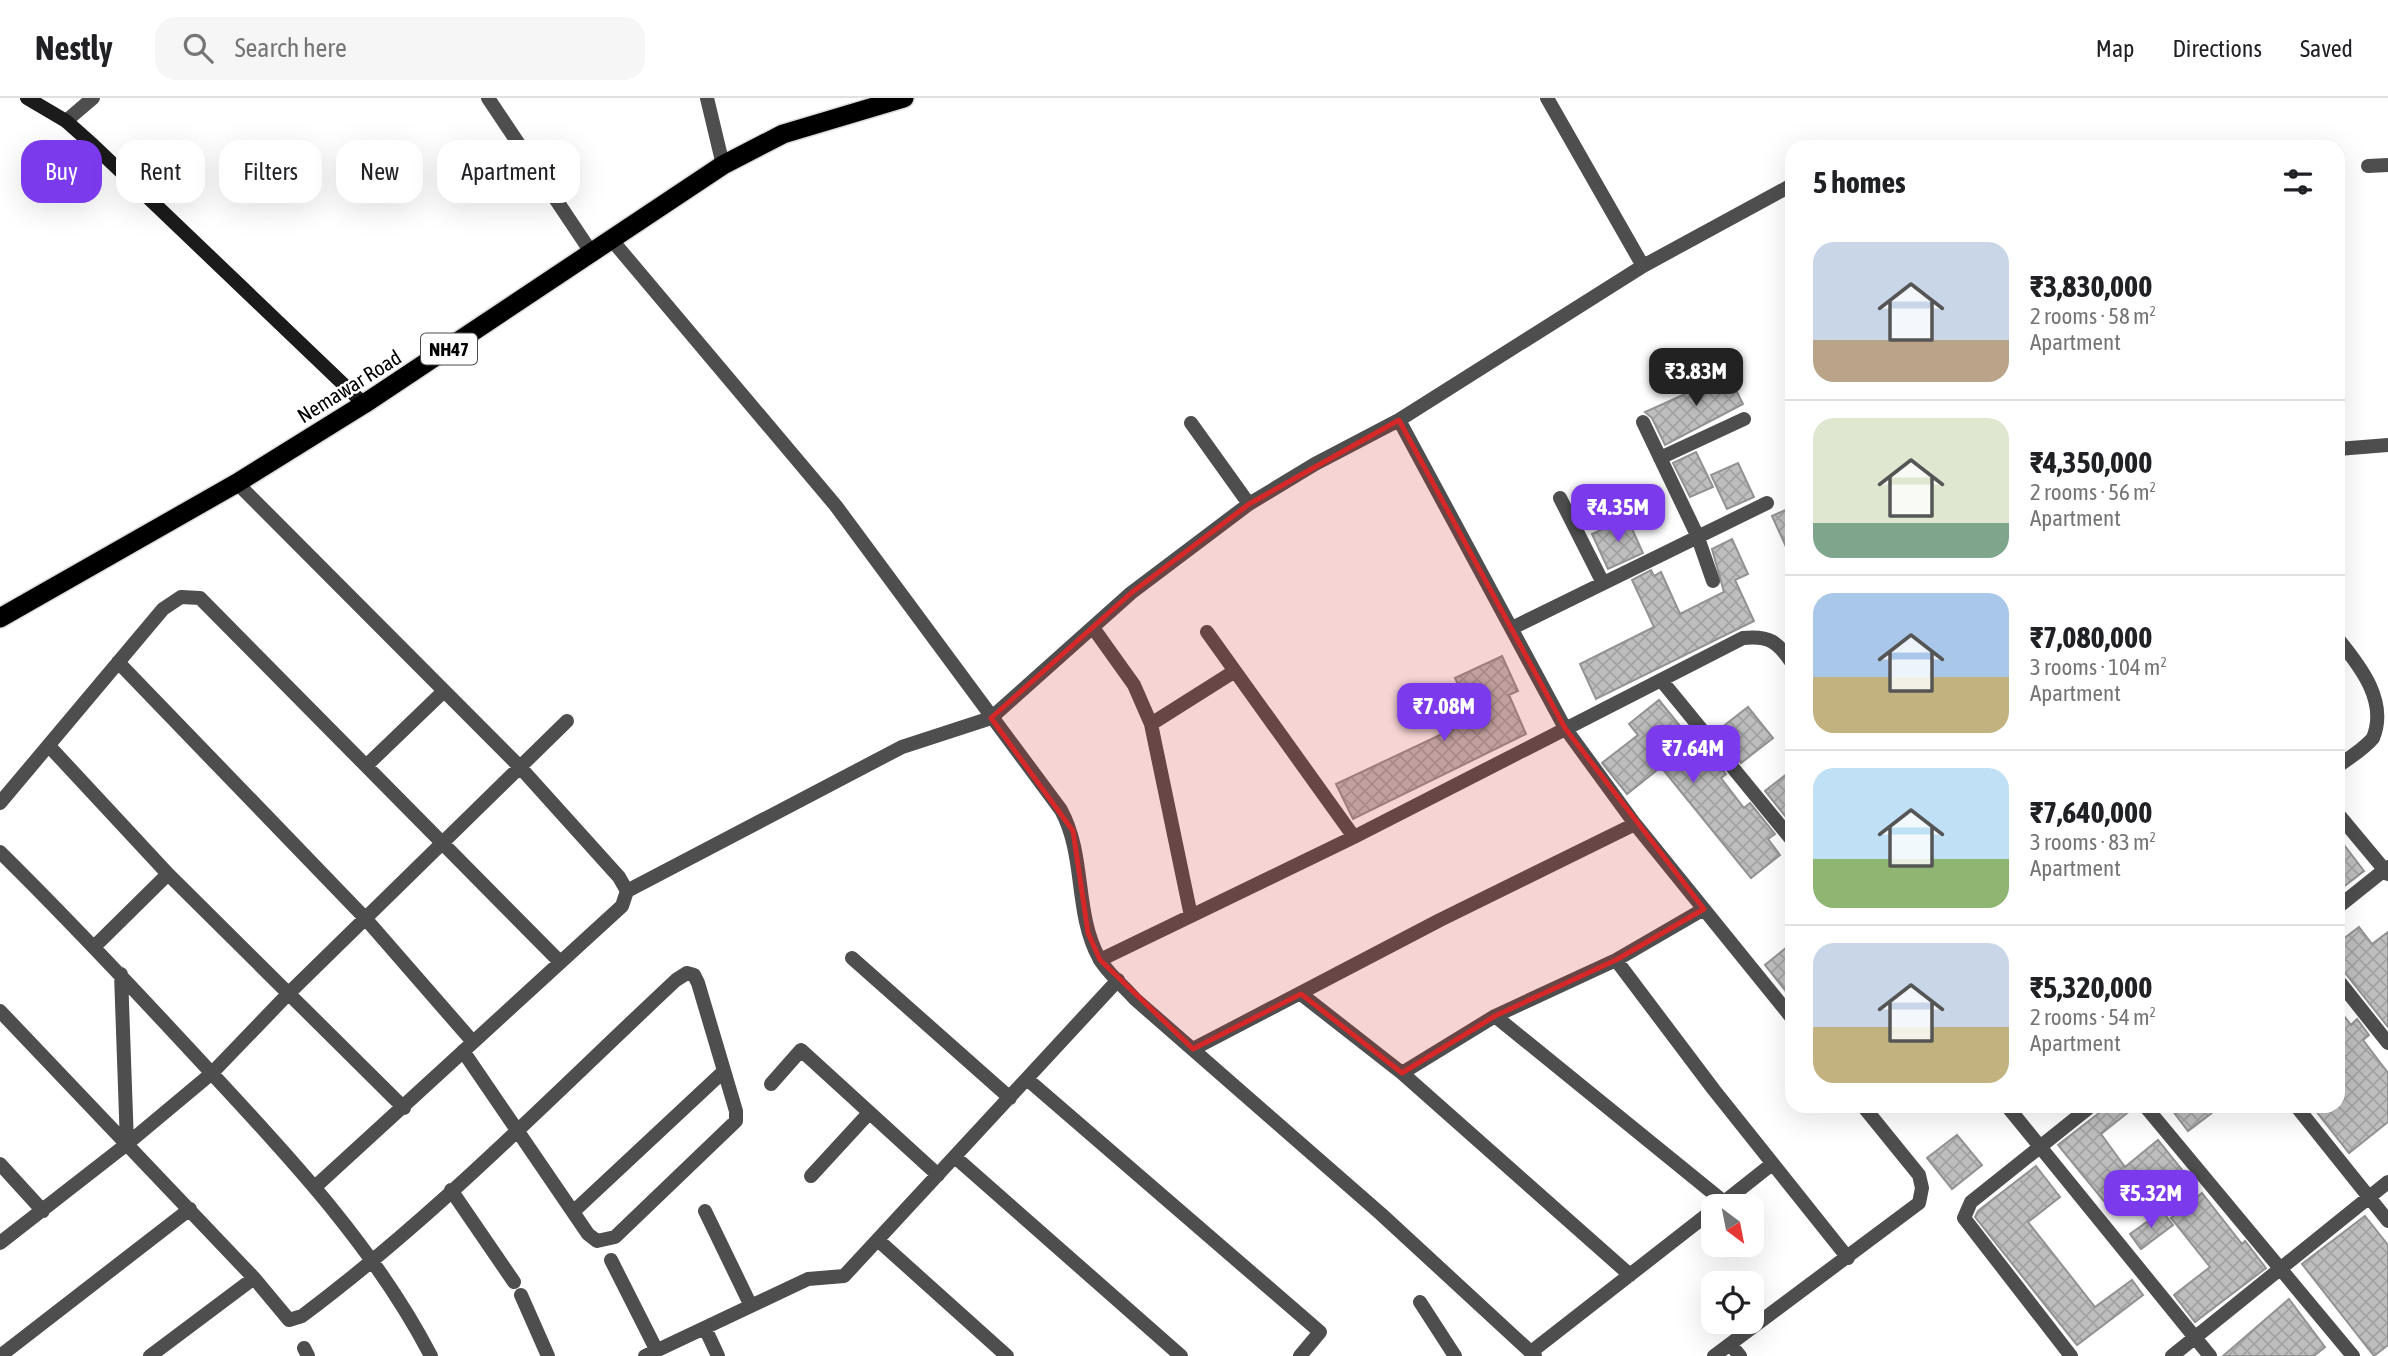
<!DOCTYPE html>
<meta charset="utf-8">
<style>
:root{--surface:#fff;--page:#f6f6f6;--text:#202124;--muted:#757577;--line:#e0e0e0;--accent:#7c3aed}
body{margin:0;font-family:"Asap Condensed",sans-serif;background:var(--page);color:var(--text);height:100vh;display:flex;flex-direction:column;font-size:26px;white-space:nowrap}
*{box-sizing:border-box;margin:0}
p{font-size:23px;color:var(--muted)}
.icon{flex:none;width:38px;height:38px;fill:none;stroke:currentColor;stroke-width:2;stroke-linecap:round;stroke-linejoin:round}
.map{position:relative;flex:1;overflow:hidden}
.panel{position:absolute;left:1785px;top:42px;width:560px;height:973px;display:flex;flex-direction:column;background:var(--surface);border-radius:21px;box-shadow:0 7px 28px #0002}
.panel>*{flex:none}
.guide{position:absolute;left:21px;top:42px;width:665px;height:63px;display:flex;gap:14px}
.needle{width:46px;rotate:148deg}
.fabs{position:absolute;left:1701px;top:1096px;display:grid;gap:14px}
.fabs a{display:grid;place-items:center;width:63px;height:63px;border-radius:14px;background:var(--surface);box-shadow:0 7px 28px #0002;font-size:35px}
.price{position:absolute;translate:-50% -60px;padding:0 16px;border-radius:14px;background:var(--accent);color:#fff;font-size:23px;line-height:46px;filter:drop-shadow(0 2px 4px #0008)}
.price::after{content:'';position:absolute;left:50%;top:42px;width:21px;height:16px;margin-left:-10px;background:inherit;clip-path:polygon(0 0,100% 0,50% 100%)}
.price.selected{background:#222;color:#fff}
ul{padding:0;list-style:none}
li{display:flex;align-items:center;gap:21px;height:175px;padding:0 28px}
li+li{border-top:2px solid var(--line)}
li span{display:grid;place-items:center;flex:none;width:196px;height:140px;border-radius:21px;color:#555}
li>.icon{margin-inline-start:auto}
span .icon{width:84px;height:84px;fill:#fffc;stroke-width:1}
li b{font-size:30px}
h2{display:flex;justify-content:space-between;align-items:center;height:84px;padding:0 28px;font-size:30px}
.pill{padding:0 24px;border-radius:21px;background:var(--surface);box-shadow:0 7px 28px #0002;font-size:24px;line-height:63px}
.pill.selected{background:var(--accent);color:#fff}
header{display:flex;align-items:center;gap:42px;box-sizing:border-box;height:98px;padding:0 35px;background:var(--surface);border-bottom:2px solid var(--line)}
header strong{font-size:33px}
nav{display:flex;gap:38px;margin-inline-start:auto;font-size:24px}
.search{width:490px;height:63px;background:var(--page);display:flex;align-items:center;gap:18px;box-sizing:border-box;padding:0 24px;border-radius:21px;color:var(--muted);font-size:26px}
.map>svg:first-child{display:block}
.building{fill:url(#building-cross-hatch);stroke:#929292;stroke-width:2}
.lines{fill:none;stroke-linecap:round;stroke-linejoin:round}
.trunk-casing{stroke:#dbdbdb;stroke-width:22}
.minor{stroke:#4e4e4e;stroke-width:14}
.tertiary{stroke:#4e4e4e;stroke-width:14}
.secondary{stroke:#1b1b1b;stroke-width:14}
.trunk{stroke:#000;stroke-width:19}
.marked{fill:#d62828;fill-opacity:0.2;stroke:#d62828;stroke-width:5;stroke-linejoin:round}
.labels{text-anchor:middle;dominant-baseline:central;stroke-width:5;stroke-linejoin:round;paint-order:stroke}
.shield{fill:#fff;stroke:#4c4c4c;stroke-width:2}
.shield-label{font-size:19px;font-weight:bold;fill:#000}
.street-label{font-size:21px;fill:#000;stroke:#fff}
</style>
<header>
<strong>Nestly</strong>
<div class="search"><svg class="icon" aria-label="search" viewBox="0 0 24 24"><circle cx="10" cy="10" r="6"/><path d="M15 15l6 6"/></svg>Search here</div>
<nav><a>Map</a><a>Directions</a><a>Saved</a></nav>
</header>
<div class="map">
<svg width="2388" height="1258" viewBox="0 0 2388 1258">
<defs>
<pattern id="building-cross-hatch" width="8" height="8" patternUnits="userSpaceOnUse" patternTransform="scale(1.75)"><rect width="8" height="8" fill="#bebebe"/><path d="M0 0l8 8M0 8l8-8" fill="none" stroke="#a2a2a2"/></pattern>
</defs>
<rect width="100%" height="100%" fill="#fff"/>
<path class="building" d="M1726,272l17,34 -78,41 -13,-27 -7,-6 47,-21 -1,-4z
M1696,354l17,35 -23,10 -17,-34z
M1738,365l16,34 -27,12 -16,-34z
M1792,409v53l-20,-44z
M1627,420l16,35 -35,16 -16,-35z
M1732,441l16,35 -13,6 19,41 -158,78 -16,-35 74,-37 -22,-47 19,-10 3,6 7,-4 19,42 44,-22 -12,-43z
M1502,558l16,35 -9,4 17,39 -173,85 -17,-35 138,-65 -19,-41z
M1659,602l38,47 4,-3 25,30 -5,4 23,30 6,-5 25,31 -7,5 12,16 -29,23 -90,-111 -34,27 -25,-31 36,-28 -9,-11z
M1748,609l25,31 -32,25 -25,-31z
M1792,672v50l-2,2 -25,-31z
M2338,739l26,34 -26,20z
M2359,829l13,17 16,-12v95l-50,-63v-21z
M1792,845v56l-27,-34z
M2338,910l13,17 6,-6 12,16 -6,5 25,33v49l-39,31 -37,-47h26z
M2108,1008h28l-35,28 24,33 33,-27 25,31 -30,24 -11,-15 -34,26 -50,-61z
M2169,1008h52l-33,25z
M1957,1037l25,30 -30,24 -25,-31z
M2036,1068l24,31 -32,25 67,85 37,-27 11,15 -66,50 -102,-128 3,-6z
M2202,1095l40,51 3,-3 21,27 -71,54 -21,-27 36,-28 -39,-49z
M2162,1113l11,14 -32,24 -11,-15z
M2365,1118l23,29v100l-14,11 -72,-92z
M2289,1201l36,48 -11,9h-91z"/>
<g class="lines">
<defs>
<path id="trunk" d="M0,520l237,-135 127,-79 359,-239 60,-31 121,-36"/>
</defs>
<use href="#trunk" class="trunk-casing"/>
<path class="minor" d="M488,0l103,154
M707,0l16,67
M66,23l27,-23
M2368,68l20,-1
M1643,168l149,-81
M1399,322l166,308 70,96 157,194
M1643,324l54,113 16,46
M1191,325l58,81
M2338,351l50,-4
M1660,360l84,-39
M237,385l282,283 100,111 8,14 -5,15 -306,280
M1560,400l42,83
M1512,530l255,-125
M1094,531l40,56 17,39 40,192
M1207,534l147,205
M2338,541c23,28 50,63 35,99 -9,11 -24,20 -35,28
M118,564l247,256 108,124
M1661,582l131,160
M1151,626l84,-53
M49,648l119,128 236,234
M367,667l77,-74
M0,705l163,-194 18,-12 19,1 360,364
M2338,716l50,60
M0,754c75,74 146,150 217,227 79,85 160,173 214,277
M627,793l275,-144 89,-29 140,-125 118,-89 66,-40 84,-44 244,-154 -96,-168
M2338,809l50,-40
M95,848l73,-72
M852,860l158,140
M1100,862l254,-123 389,-199c26,-3 35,4 49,25
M1616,862l98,130 134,168
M121,876l6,170
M2338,882l50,63
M1301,896l101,79 228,202
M0,913l254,267 35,42 13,-4c134,-100 252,-222 374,-336l11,-7 7,2 4,8 38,128v10l-121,116 -18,4 -9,-7 -125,-183
M1495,918l229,186
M1193,951l247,-129 195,-96
M1402,975l93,-57 121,-56 88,-51
M1027,981l293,253 -20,24
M771,986l30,-34 137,125
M2007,1008l203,250
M2145,1008l208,250
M2296,1008l92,115
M955,1059l226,199
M0,1066l43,47
M811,1078l58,-63
M451,1092l63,92
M1719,1108l53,-42
M705,1113l46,95
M573,1114l151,-141
M879,1143l128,115
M0,1145l127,-99 85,-71 76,-79 279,-273
M611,1162l46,91
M521,1197l27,61
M1420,1204l35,54
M705,1230l13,28
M1730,1246l10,12
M304,1250l4,8
M1531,1254l182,-142
M0,1258l190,-147
M150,1258l104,-78
M645,1258l163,-77 36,-3 274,-296
M1714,1258l205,-153 3,-15 -3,-13 -56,-69
M2071,1258l-107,-138 7,-16 120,-96
M2172,1258l216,-174"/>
<path class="tertiary" d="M611,141l225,267 225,304c25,46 13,102 38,148 8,15 25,28 36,41l246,215 154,142"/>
<path class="secondary" d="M27,0l39,23 27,24 271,259"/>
<use href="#trunk" class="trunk"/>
</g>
<path class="marked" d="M1399,322l166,308 139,181 -88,51 -121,56 -93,57 -101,-79 -108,55 -93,-89 -12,-27 -15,-102 -82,-113 140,-125 118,-89z"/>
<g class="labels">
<rect class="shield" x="421" y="235.5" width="56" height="31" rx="5"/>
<g class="shield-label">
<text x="449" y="251">NH47</text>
</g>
<g class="street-label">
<text transform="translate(349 288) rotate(-32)">Nemawar Road</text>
</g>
</g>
</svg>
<div class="fabs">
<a><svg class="needle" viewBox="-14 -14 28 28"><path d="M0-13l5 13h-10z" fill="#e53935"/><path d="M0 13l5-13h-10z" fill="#757577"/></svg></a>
<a><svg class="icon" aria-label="locate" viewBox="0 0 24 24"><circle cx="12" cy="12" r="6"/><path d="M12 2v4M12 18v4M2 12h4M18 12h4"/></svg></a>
</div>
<b class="price selected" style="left:1696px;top:310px">₹3.83M</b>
<b class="price" style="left:1618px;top:446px">₹4.35M</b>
<b class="price" style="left:1444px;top:645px">₹7.08M</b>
<b class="price" style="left:1693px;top:687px">₹7.64M</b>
<b class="price" style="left:2151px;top:1132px">₹5.32M</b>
<div class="guide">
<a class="pill selected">Buy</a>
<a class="pill">Rent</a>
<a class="pill">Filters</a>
<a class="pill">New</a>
<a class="pill">Apartment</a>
</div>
<section class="panel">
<h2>5 homes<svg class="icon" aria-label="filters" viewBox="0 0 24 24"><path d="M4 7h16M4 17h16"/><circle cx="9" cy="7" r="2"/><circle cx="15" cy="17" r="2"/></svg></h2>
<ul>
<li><span style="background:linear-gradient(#c9d6e8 70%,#b9a48a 0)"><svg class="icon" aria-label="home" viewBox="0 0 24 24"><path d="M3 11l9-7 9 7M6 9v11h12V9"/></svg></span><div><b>₹3,830,000</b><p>2 rooms · 58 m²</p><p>Apartment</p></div></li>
<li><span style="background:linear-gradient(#dfe7d0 75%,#7fa58c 0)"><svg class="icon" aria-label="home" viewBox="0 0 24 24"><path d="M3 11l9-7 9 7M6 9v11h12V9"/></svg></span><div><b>₹4,350,000</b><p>2 rooms · 56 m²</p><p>Apartment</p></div></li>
<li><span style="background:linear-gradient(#a9c7e8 60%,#c2b280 0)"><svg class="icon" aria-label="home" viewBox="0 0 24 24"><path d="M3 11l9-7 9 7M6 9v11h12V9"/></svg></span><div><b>₹7,080,000</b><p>3 rooms · 104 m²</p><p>Apartment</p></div></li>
<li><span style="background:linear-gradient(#bfe0f5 65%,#8fb573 0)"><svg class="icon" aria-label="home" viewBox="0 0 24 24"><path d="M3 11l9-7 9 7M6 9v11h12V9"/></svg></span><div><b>₹7,640,000</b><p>3 rooms · 83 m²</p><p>Apartment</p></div></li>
<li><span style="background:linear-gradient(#c9d6e8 60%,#c2b280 0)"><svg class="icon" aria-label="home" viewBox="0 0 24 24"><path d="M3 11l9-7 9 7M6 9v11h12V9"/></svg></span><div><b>₹5,320,000</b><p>2 rooms · 54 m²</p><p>Apartment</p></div></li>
</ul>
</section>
</div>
